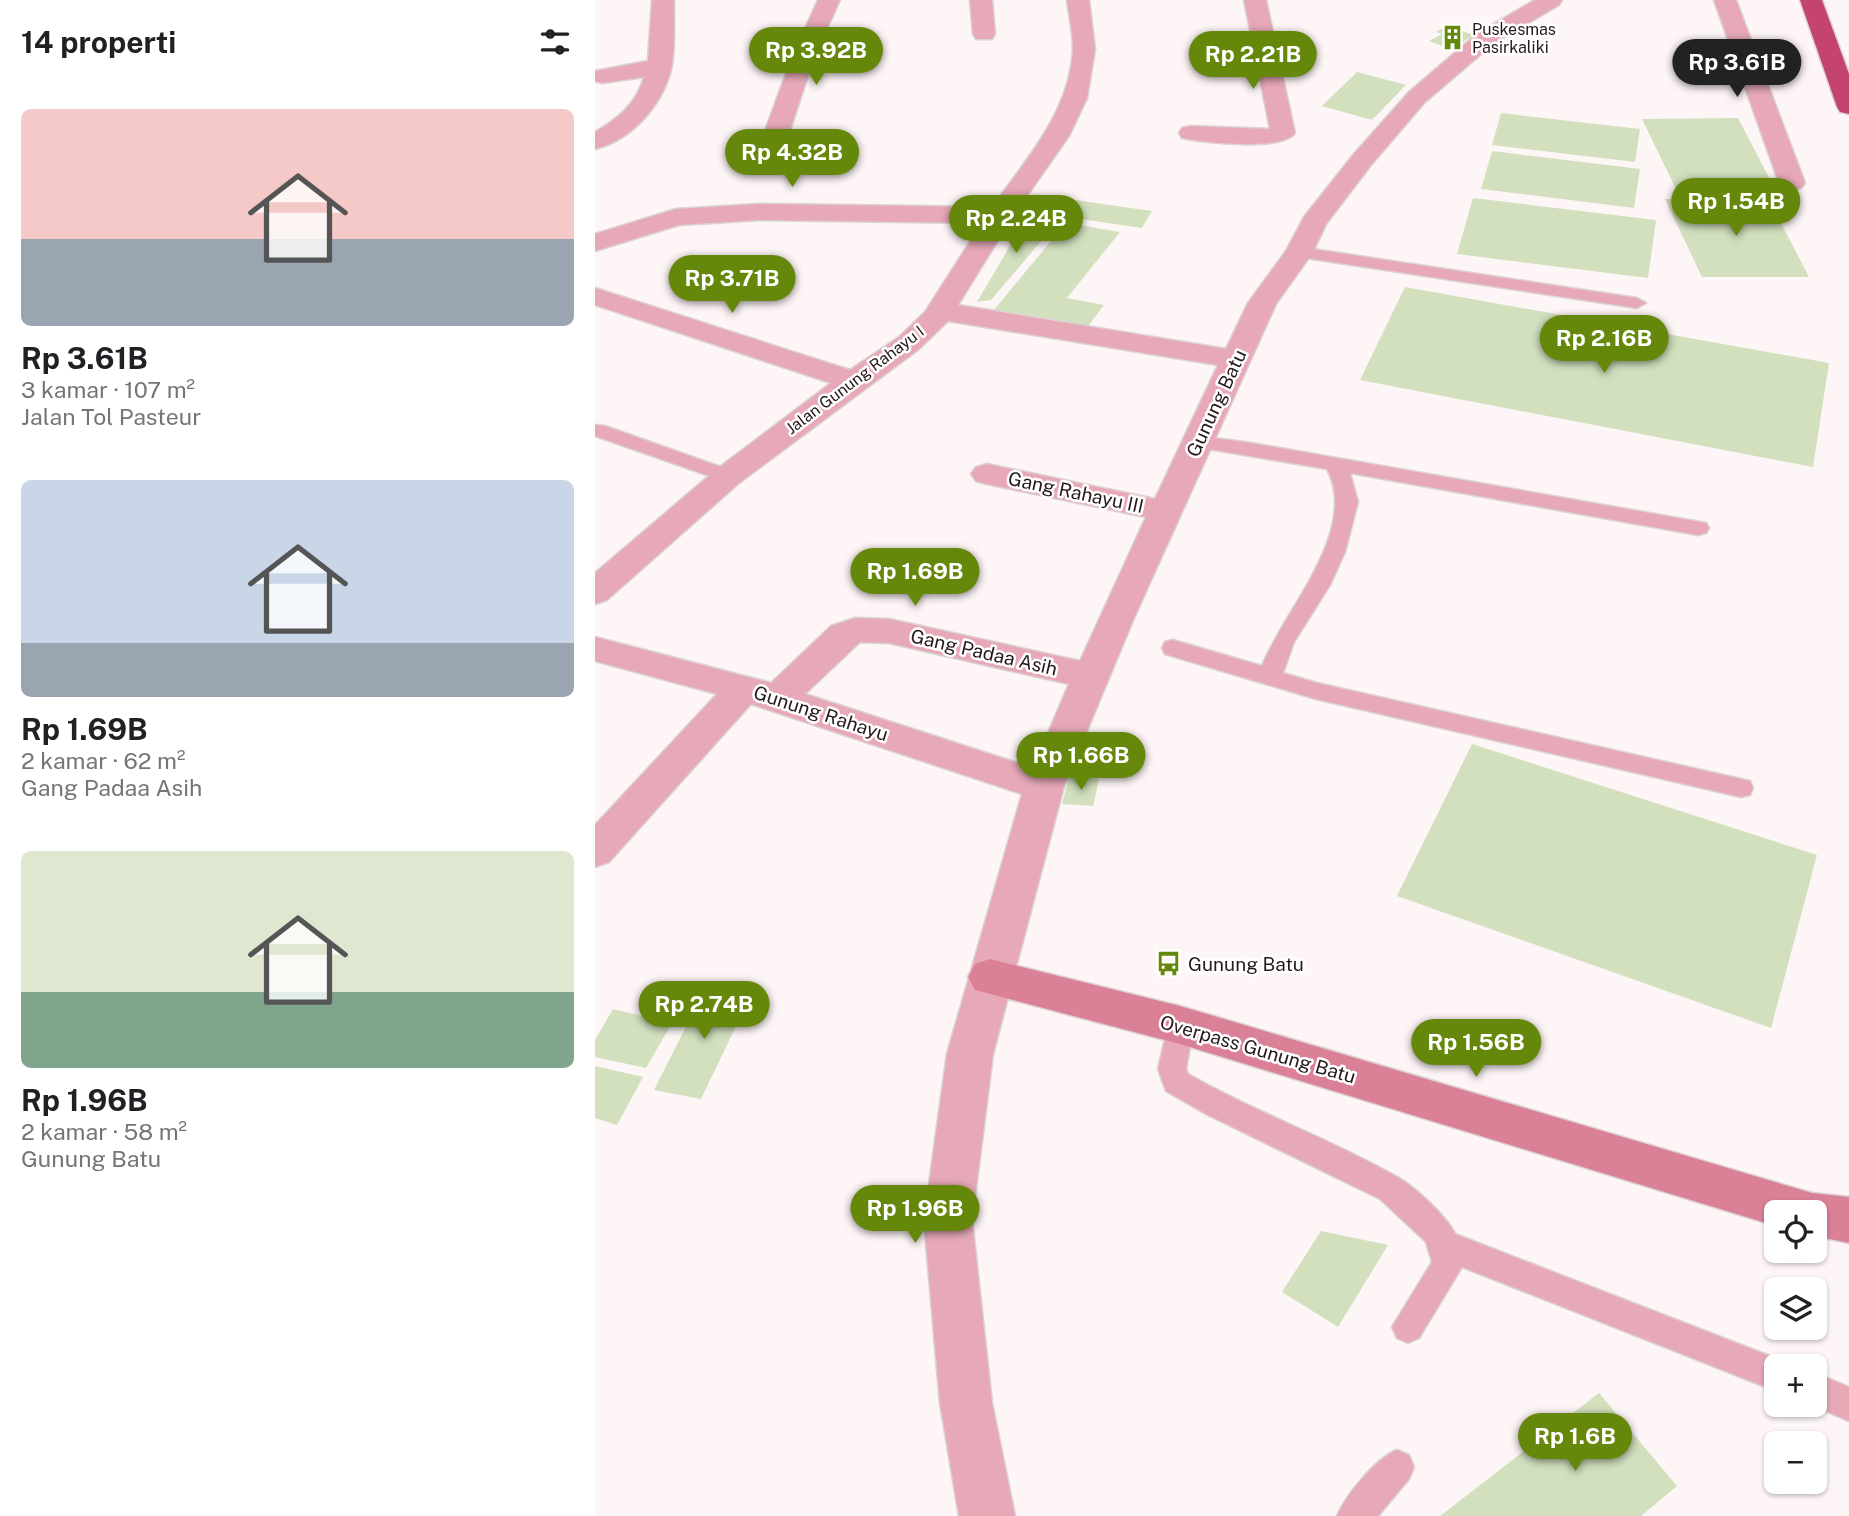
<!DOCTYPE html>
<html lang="id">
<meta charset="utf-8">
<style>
:root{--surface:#fff;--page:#f6f6f6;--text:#202124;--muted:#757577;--accent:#66880a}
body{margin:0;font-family:"Public Sans",sans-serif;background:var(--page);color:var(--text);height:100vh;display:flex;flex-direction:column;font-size:26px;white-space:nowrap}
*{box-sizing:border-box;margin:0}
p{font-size:23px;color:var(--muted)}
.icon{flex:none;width:38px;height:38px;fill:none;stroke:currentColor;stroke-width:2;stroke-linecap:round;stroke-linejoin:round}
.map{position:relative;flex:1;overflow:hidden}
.sheet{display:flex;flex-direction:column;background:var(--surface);width:595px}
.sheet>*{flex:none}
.tools{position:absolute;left:1169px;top:1200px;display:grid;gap:14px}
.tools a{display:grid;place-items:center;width:63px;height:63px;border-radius:10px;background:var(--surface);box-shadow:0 2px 5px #0004;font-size:35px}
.price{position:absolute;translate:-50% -60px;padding:0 16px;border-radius:24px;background:var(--accent);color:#fff;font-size:23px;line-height:46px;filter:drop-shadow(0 2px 4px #0008)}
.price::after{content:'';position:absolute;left:50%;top:42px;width:21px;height:16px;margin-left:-10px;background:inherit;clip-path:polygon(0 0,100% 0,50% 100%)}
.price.current{background:#222;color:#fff}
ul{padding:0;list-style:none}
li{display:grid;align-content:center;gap:14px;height:371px;padding:0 21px}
li span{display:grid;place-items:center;height:217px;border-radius:10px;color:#555}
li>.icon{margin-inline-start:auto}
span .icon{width:126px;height:126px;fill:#fffc;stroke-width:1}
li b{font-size:30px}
h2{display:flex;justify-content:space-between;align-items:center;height:84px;padding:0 21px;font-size:30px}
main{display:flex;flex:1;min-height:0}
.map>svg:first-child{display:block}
.building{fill:#d2e0be}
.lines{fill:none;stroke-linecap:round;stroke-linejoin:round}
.lane-casing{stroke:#dbd2d4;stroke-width:3}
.street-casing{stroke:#dbd2d4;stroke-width:3}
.secondary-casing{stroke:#dbd2d4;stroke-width:3}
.highway-casing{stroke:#dbd2d4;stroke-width:3}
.lane{fill:#e7a9b7;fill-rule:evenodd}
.street{fill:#e7a9b7;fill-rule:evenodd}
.secondary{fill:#db8197;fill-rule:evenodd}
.highway{fill:#c4446d;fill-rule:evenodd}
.labels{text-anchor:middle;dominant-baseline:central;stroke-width:5;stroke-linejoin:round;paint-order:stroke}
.far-poi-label{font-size:16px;fill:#26181b;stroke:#fff;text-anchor:start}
.far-street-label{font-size:16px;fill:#26181b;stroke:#fff}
.street-label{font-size:19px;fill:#26181b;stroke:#fff}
.poi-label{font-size:19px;fill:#26181b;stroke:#fff;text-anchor:start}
</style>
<main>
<section class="sheet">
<h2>14 properti<svg class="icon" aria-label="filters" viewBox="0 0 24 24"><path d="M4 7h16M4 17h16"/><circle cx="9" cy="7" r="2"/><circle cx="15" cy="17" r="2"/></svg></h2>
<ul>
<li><span style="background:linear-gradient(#f6c9c9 60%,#9aa5b1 0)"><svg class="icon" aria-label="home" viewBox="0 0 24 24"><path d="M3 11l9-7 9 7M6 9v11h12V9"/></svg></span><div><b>Rp 3.61B</b><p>3 kamar · 107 m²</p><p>Jalan Tol Pasteur</p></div></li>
<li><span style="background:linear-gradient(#c9d6e8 75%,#9aa5b1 0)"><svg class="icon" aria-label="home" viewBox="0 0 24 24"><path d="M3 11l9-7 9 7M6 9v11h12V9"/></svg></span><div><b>Rp 1.69B</b><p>2 kamar · 62 m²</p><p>Gang Padaa Asih</p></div></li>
<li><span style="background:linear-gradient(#dfe7d0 65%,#7fa58c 0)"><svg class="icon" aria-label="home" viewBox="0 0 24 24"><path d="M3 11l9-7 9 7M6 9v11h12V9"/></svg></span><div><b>Rp 1.96B</b><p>2 kamar · 58 m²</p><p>Gunung Batu</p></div></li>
</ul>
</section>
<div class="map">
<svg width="1254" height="1516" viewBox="0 0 1254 1516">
<rect width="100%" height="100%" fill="#fef5f7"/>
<path class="building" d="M851,26l28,9 -23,14 -22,-8 13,-7 -6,-2z
M762,72l49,13 -34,35 -50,-14z
M906,113l139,16 -5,33 -143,-17z
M1143,118l36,69h-99l-33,-68z
M897,151l148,18 -6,39 -153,-19z
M438,194l119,17 -10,17 -121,-18z
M878,198l183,22 -8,58 -191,-24z
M1173,198l41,79h-107l-37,-78z
M432,217l27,9 -63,74 -14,2z
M471,223l54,9 -53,66 37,7 -19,25 -92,-19z
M810,287l424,76 -16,104 -453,-87z
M877,744l345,111 -46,173 -374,-132z
M474,777l30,2 -6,27 -31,-2z
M113,983l45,8 -52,108 -47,-9z
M18,1009l59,14 -26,45 -51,-11v-17z
M0,1066l48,11 -26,48 -22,-7z
M726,1231l67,14 -50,82 -56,-35z
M1004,1393l78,93 -36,30h-201z"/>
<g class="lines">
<defs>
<path id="lane" d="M704,247l338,51 9,5 -9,5 -344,-52 -3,-4z
M0,425l10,1 130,46 3,4 -3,4h-14l-126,-44z
M603,436l53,7 455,80 3,5 -3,5 -8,2 -348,-62 8,29 -13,50 -15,33 -36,57 -11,31 34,10 424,96 9,2 3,7 -3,7 -9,2 -425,-98 -151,-45 -3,-6 3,-6 8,-2 89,26c22,-56 98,-135 65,-197l-136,-23 -3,-4 3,-4z
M585,1013l10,4 4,8 -8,44 2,5c68,39 143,65 211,104 16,9 49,40 56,56l333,129 1,4h-13v24l-314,-124 -43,71 -11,5 -11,-5 -5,-11 40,-65 -6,-20 -46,-43 -174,-85 -40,-23 -8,-22 12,-52z
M1220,1373l34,14v34l-37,-16h3z
M802,1450l12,5 5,12 -5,12 -31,37h-41c9,-21 39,-58 60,-66z"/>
<path id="street" d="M57,0h22c0,21 1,45 -2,65 -7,37 -39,75 -77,84v-17c23,-13 42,-29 49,-55l-42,6 -7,-2v-10l53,-10z
M223,0h22l-26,57 -34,104 -4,5 -9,3 -9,-3 -4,-5 38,-104z
M375,0h22l3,34 -3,5h-16l-3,-5z
M472,0h22l6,49 -8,49 -18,38 -56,80 -55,89 268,44 22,-46 38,-52 18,-34 49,-62 56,-63 69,-59 57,-33h27l-3,5 -65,38 -69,59 -54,63 -45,59 -13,28 -37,52 -142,314 -70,168 -71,268 -21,166 20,183 23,113h-56l-19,-113 -16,-183 23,-166 75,-260 -271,-90 -142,158 -14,5v-42l122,-131 -122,-33v-24l176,46 60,-57 24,-8 34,1 191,42 66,-144 -159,-33 -11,-3 -5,-7 5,-7 11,-3 168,35 63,-134 -270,-44 -29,28 -180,134 -132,117 -12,4v-31l122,-104 114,-86 -236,-78v-17l255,82 49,-33 26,-25 57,-89 -222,-3 -81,5 -84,26v-17l81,-25 84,-5 232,3c35,-48 78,-96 81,-158 0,-16 -4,-33 -6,-49zM265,642l29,1 180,41 -36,84 -228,-74z
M649,0h22l29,133c-12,18 -92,10 -113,5l-3,-5 3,-5 9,-2 79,3z
M1119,0h22l69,183 -4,5 -9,3 -9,-3 -4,-5z"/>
<path id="secondary" d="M395,959l190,47 632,187 37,4v46l-34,-7v-23h-39v13l-596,-182 -205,-54 -7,-13 7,-13z"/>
<path id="highway" d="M1205,0h22l27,74v40l-9,-2 -3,-5z"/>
</defs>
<use href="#lane" class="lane-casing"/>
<use href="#street" class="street-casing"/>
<use href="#secondary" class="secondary-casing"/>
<use href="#highway" class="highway-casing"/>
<use href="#lane" class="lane"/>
<use href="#street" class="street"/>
<use href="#secondary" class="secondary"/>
<use href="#highway" class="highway"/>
</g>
<defs>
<symbol id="building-bare" viewBox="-9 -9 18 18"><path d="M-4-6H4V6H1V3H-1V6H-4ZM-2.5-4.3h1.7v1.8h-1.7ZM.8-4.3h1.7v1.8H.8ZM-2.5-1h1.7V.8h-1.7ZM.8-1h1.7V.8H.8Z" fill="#66880a" stroke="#fff" stroke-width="2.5" paint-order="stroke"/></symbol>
<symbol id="bus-bare" viewBox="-9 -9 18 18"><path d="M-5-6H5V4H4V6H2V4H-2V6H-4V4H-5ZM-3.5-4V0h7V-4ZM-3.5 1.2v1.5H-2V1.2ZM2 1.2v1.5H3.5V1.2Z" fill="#66880a" stroke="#fff" stroke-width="2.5" paint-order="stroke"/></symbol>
</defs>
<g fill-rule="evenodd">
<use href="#building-bare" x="840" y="20" width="35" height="35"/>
<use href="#bus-bare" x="556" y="946" width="35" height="35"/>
</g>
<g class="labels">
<g class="far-poi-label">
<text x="877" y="29">Puskesmas<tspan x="877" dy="18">Pasirkaliki</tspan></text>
</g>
<g class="far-street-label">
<text transform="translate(260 380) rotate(-37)">Jalan Gunung Rahayu I</text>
</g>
<g class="street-label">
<text transform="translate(621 403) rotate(-65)">Gunung Batu</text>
<text transform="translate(481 492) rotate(12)">Gang Rahayu III</text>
<text transform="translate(389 652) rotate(13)">Gang Padaa Asih</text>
<text transform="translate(226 713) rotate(18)">Gunung Rahayu</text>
<text transform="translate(663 1049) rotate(16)">Overpass Gunung Batu</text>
</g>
<g class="poi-label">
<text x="593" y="964">Gunung Batu</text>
</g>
</g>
</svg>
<div class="tools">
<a><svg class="icon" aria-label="locate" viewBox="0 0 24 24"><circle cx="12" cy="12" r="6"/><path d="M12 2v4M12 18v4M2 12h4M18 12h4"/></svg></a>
<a><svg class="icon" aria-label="layers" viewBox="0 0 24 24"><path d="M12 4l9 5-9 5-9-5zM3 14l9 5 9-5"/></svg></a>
<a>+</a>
<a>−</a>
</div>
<b class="price" style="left:221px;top:87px">Rp 3.92B</b>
<b class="price" style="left:658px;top:91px">Rp 2.21B</b>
<b class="price current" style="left:1142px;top:99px">Rp 3.61B</b>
<b class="price" style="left:197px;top:189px">Rp 4.32B</b>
<b class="price" style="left:1141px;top:238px">Rp 1.54B</b>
<b class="price" style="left:421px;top:255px">Rp 2.24B</b>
<b class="price" style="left:137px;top:315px">Rp 3.71B</b>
<b class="price" style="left:1009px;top:375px">Rp 2.16B</b>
<b class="price" style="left:320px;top:608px">Rp 1.69B</b>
<b class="price" style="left:486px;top:792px">Rp 1.66B</b>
<b class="price" style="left:109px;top:1041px">Rp 2.74B</b>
<b class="price" style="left:881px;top:1079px">Rp 1.56B</b>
<b class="price" style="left:320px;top:1245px">Rp 1.96B</b>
<b class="price" style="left:980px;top:1473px">Rp 1.6B</b>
</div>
</main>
